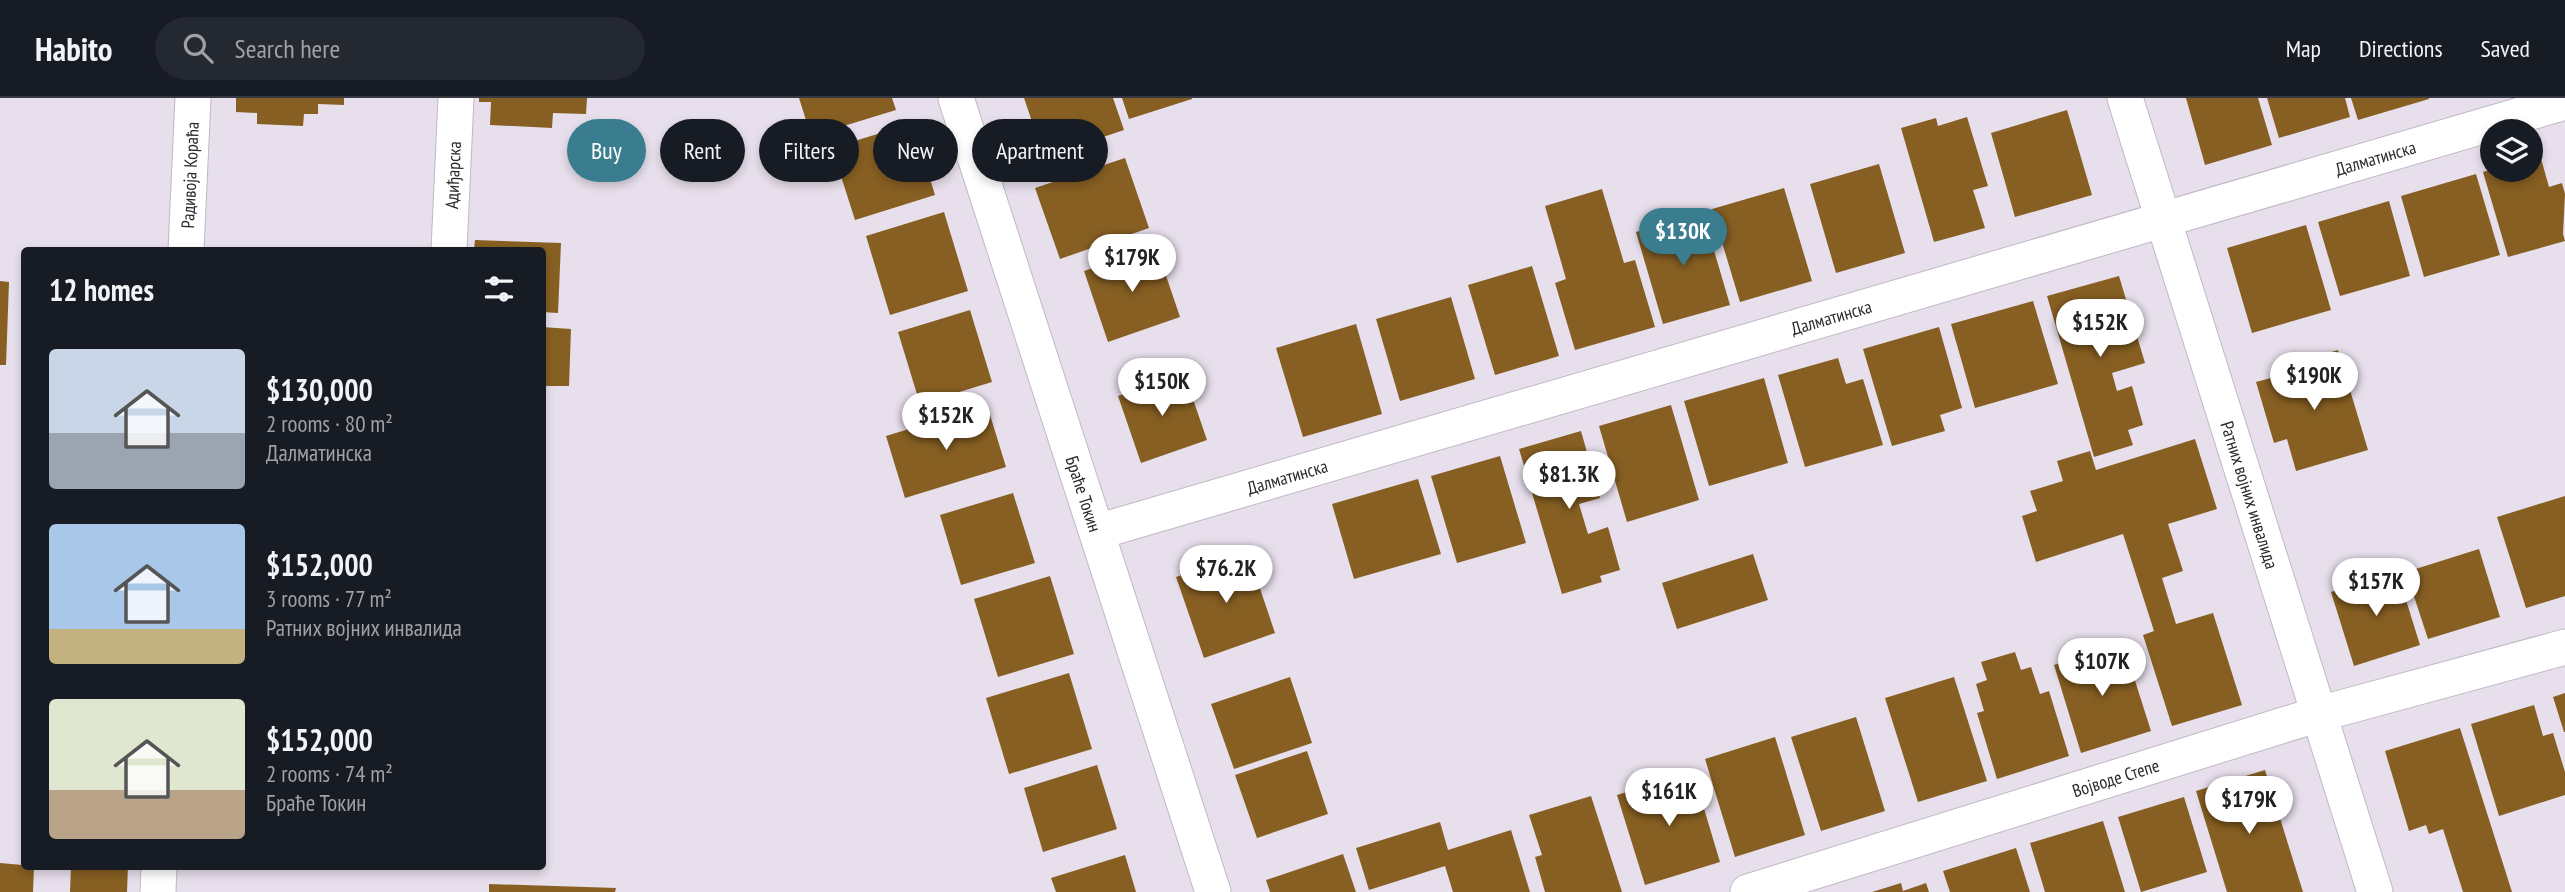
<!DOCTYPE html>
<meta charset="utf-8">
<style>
:root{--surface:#171b24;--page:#242831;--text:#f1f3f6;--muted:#9ea1a6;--line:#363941;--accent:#3a7d8e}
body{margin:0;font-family:"PT Sans Narrow",sans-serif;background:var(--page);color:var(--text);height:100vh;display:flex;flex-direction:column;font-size:26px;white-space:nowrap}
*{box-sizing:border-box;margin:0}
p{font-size:23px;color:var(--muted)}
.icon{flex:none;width:38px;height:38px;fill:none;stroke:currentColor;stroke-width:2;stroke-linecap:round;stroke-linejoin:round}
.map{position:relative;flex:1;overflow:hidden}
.details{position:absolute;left:21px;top:149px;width:525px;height:623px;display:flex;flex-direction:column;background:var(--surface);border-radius:7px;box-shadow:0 4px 10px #0003}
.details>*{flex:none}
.top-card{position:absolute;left:567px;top:21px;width:665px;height:63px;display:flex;gap:14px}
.tools{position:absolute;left:2480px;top:21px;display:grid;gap:14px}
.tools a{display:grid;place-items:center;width:63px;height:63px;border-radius:50%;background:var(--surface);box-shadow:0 4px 10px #0003;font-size:35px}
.price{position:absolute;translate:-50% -60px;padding:0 16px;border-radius:24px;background:#fff;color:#222;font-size:23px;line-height:46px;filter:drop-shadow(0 2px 4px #0008)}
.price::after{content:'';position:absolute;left:50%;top:42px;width:21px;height:16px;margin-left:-10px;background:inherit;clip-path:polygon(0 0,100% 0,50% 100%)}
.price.on{background:var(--accent);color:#fff}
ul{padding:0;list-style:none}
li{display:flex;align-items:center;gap:21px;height:175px;padding:0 28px}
li span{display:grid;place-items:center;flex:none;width:196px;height:140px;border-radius:7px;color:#555}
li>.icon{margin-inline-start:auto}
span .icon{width:84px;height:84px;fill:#fffc;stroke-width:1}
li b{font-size:30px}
h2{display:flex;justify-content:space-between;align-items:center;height:84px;padding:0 28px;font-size:30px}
.chip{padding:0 24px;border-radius:32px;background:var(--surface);box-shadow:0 4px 10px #0003;font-size:24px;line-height:63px}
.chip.on{background:var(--accent);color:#fff}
header{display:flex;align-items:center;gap:42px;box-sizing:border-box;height:98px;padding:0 35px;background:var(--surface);border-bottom:2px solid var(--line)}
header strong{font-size:33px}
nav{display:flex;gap:38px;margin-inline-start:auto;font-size:24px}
.search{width:490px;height:63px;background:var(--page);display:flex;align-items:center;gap:18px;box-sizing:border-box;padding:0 24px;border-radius:38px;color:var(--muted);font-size:26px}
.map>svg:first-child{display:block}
.building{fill:#875f22}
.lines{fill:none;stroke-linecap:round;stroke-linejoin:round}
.minor-casing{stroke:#c0b8c5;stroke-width:37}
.minor{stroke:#fff;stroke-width:35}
.labels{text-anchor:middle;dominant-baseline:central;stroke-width:7;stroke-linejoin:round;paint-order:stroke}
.street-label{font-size:18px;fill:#2b282d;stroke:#f4ecf9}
</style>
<header>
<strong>Habito</strong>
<div class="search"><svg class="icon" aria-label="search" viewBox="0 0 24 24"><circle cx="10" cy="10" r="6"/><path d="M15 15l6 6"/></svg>Search here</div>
<nav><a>Map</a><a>Directions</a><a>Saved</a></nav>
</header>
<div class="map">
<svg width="2565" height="794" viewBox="0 0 2565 794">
<rect width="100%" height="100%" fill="#e7dfec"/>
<path class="building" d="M236,0h108v7l-26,-1v10h-14l-1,12 -46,-2v-11l-21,-1z
M479,0h108l-1,16 -33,-1 -1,15 -62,-3 1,-23h-12z
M799,0h93l4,12 -85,26z
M1024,0h89l11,32 -80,27z
M1122,0h70v1l-63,20z
M2186,0h72l14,47 -67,20z
M2267,0h78l5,19 -71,21z
M2351,0h78v1l-71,21z
M2067,12l25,85 -77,22 -24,-84z
M1967,19l21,69 -15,4 12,38 -51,14 -33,-114 35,-10 2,8z
M913,25l22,72 -80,25 -23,-72z
M2540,57l9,32 13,-4 3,11 -2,40 2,7 -57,16 -25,-85 9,-3 38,1v-12z
M1125,60l24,70 -89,31 -25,-71z
M1879,66l26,89 -69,20 -26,-89z
M2476,76l24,81 -76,22 -23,-81z
M1784,90l28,93 -72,21 -28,-93z
M1602,91l22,74 11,-3 20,67 -80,23 -20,-67 11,-4 -21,-73z
M2389,103l21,75 -70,20 -22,-74z
M944,114l24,79 -78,24 -24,-79z
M1703,115l27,92 -67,19 -27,-92z
M2306,127l25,85 -79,23 -25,-85z
M475,142l86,3 -3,70 -16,-1v-62h-68z
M1156,148l24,71 -72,25 -24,-71z
M1532,168l27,90 -64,19 -27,-90z
M2119,178l26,87 -33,10 5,18 15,-5 11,39 -15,5 5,15 -39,12 -47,-161z
M0,183l9,1 -3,83h-6z
M1451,199l24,82 -75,22 -24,-82z
M2033,203l25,83 -83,24 -24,-84z
M970,212l22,72 -72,22 -22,-72z
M1356,226l26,90 -79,23 -27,-89z
M542,229l29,2 -2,57h-27z
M1939,229l23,81 -22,7 5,16 -53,15 -29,-97z
M2338,252l30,100 -72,21 -9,-32 -13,4 -18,-61 47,-13 -2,-8z
M1838,260l8,26 17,-5 20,66 -78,22 -27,-92z
M1184,275l23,67 -66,23 -23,-67z
M1764,280l24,85 -79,23 -25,-85z
M987,307l19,62 -101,31 -19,-62z
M1671,307l28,95 -72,22 -28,-96z
M1581,333l19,67 -21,6 9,30 20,-7 12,43 -20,6 2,6 -40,12 -43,-145z
M2195,341l22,70 -49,15 15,47 -21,7 14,46 37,-11 29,92 -70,21 -29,-91 11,-4 -31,-97 -87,28 -14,-46 15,-5 -7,-20 33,-10 -6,-20 33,-10 6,19z
M1500,358l26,87 -69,20 -26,-87z
M1418,381l23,75 -87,25 -22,-75z
M1013,395l22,70 -74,22 -21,-70z
M2565,398v100l-39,12 -29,-91z
M2479,451l21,68 -72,22 -22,-67z
M1248,455l27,80 -71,25 -28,-81z
M1753,456l15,46 -91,29 -15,-46z
M2397,473l23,74 -66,21 -23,-74z
M1050,478l24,78 -76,23 -24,-78z
M2123,545l28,88 -70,22 -27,-88z
M2015,554l6,18 10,-3 9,27 9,-3 20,65 -72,23 -20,-66 7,-2 -8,-27 11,-4 -6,-18z
M1069,575l23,76 -83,25 -23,-76z
M1290,579l22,66 -78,26 -23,-65z
M1954,579l33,104 -69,21 -33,-104z
M2565,595v39h-1l-11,-35z
M2534,607l9,31 10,-3 12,39v23l-66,21 -28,-92z
M1856,619l29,94 -64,20 -30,-94z
M2460,630l52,164h-49l-20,-63 -14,5 -3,-9 -17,6 -24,-80z
M1775,639l30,98 -70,22 -30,-98z
M1307,653l21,63 -71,24 -22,-63z
M1097,667l20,64 -74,23 -19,-64z
M2265,672l38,122h-76l-31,-101z
M1693,674l27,90 -75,23 -28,-90z
M1591,698l31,96h-77l-10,-35 7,-2 -13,-40z
M2184,699l23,75 -66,20 -23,-75z
M2103,723l22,71h-80l-15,-49z
M1440,724l8,28 63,-20 19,62h-77l-8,-26 -76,24 -13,-42z
M2016,750l14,44h-80l-7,-21z
M1343,756l13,38h-86l-4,-12z
M1125,757l11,37h-80l-5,-14z
M0,765l34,3 -1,26h-33z
M71,768h57l-1,26h-57z
M1901,785l2,8 23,-8 3,9h-57z
M489,786l127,4 -1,4h-126z"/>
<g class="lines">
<defs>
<g id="minor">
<path id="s1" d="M956,0l257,794"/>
<path id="s2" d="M2125,0l250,794"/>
<path id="s3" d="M186,152l7,-152"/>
<path id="s4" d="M449,152l7,-152"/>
<path id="s5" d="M1097,434l1468,-430"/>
<path d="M158,794l1,-26"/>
<path id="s6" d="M1748,794l571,-178 246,-67"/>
</g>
</defs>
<use href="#minor" class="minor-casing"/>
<use href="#minor" class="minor"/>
</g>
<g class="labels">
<g class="street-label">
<text stroke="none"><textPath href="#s5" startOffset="1332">Далматинска</textPath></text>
<text stroke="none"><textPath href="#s3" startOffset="75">Радивоја Кораћа</textPath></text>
<text stroke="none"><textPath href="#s4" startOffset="75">Адиђарска</textPath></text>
<text stroke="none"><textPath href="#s5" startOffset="765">Далматинска</textPath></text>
<text stroke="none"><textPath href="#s5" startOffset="198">Далматинска</textPath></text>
<text stroke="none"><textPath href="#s1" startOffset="416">Браће Токин</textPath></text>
<text stroke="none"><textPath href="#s2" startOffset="416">Ратних војних инвалида</textPath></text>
<text stroke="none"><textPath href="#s6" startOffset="385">Војводе Степе</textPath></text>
</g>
</g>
</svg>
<div class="tools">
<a><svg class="icon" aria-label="layers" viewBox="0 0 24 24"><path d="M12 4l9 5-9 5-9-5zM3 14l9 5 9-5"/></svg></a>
</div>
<b class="price on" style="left:1683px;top:170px">$130K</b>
<b class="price" style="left:1132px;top:196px">$179K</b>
<b class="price" style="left:2100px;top:261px">$152K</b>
<b class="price" style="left:2314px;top:314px">$190K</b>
<b class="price" style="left:1162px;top:320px">$150K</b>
<b class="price" style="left:946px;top:354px">$152K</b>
<b class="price" style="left:1569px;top:413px">$81.3K</b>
<b class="price" style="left:1226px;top:507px">$76.2K</b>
<b class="price" style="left:2376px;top:520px">$157K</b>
<b class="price" style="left:2102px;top:600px">$107K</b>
<b class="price" style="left:1669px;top:730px">$161K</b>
<b class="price" style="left:2249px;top:738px">$179K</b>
<div class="top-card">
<a class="chip on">Buy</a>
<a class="chip">Rent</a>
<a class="chip">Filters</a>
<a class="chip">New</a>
<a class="chip">Apartment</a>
</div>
<section class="details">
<h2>12 homes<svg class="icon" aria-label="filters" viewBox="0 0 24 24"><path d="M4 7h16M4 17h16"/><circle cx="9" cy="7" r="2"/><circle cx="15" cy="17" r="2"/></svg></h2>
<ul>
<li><span style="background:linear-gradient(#c9d6e8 60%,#9aa5b1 0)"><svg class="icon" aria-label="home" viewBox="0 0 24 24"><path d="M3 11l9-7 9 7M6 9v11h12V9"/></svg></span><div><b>$130,000</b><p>2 rooms · 80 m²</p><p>Далматинска</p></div></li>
<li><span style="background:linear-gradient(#a9c7e8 75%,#c2b280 0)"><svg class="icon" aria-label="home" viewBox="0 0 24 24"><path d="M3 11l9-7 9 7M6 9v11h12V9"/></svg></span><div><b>$152,000</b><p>3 rooms · 77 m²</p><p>Ратних војних инвалида</p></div></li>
<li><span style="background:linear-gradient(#dfe7d0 65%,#b9a48a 0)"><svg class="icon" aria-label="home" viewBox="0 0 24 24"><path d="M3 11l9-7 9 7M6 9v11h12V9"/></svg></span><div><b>$152,000</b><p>2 rooms · 74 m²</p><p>Браће Токин</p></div></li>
</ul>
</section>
</div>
